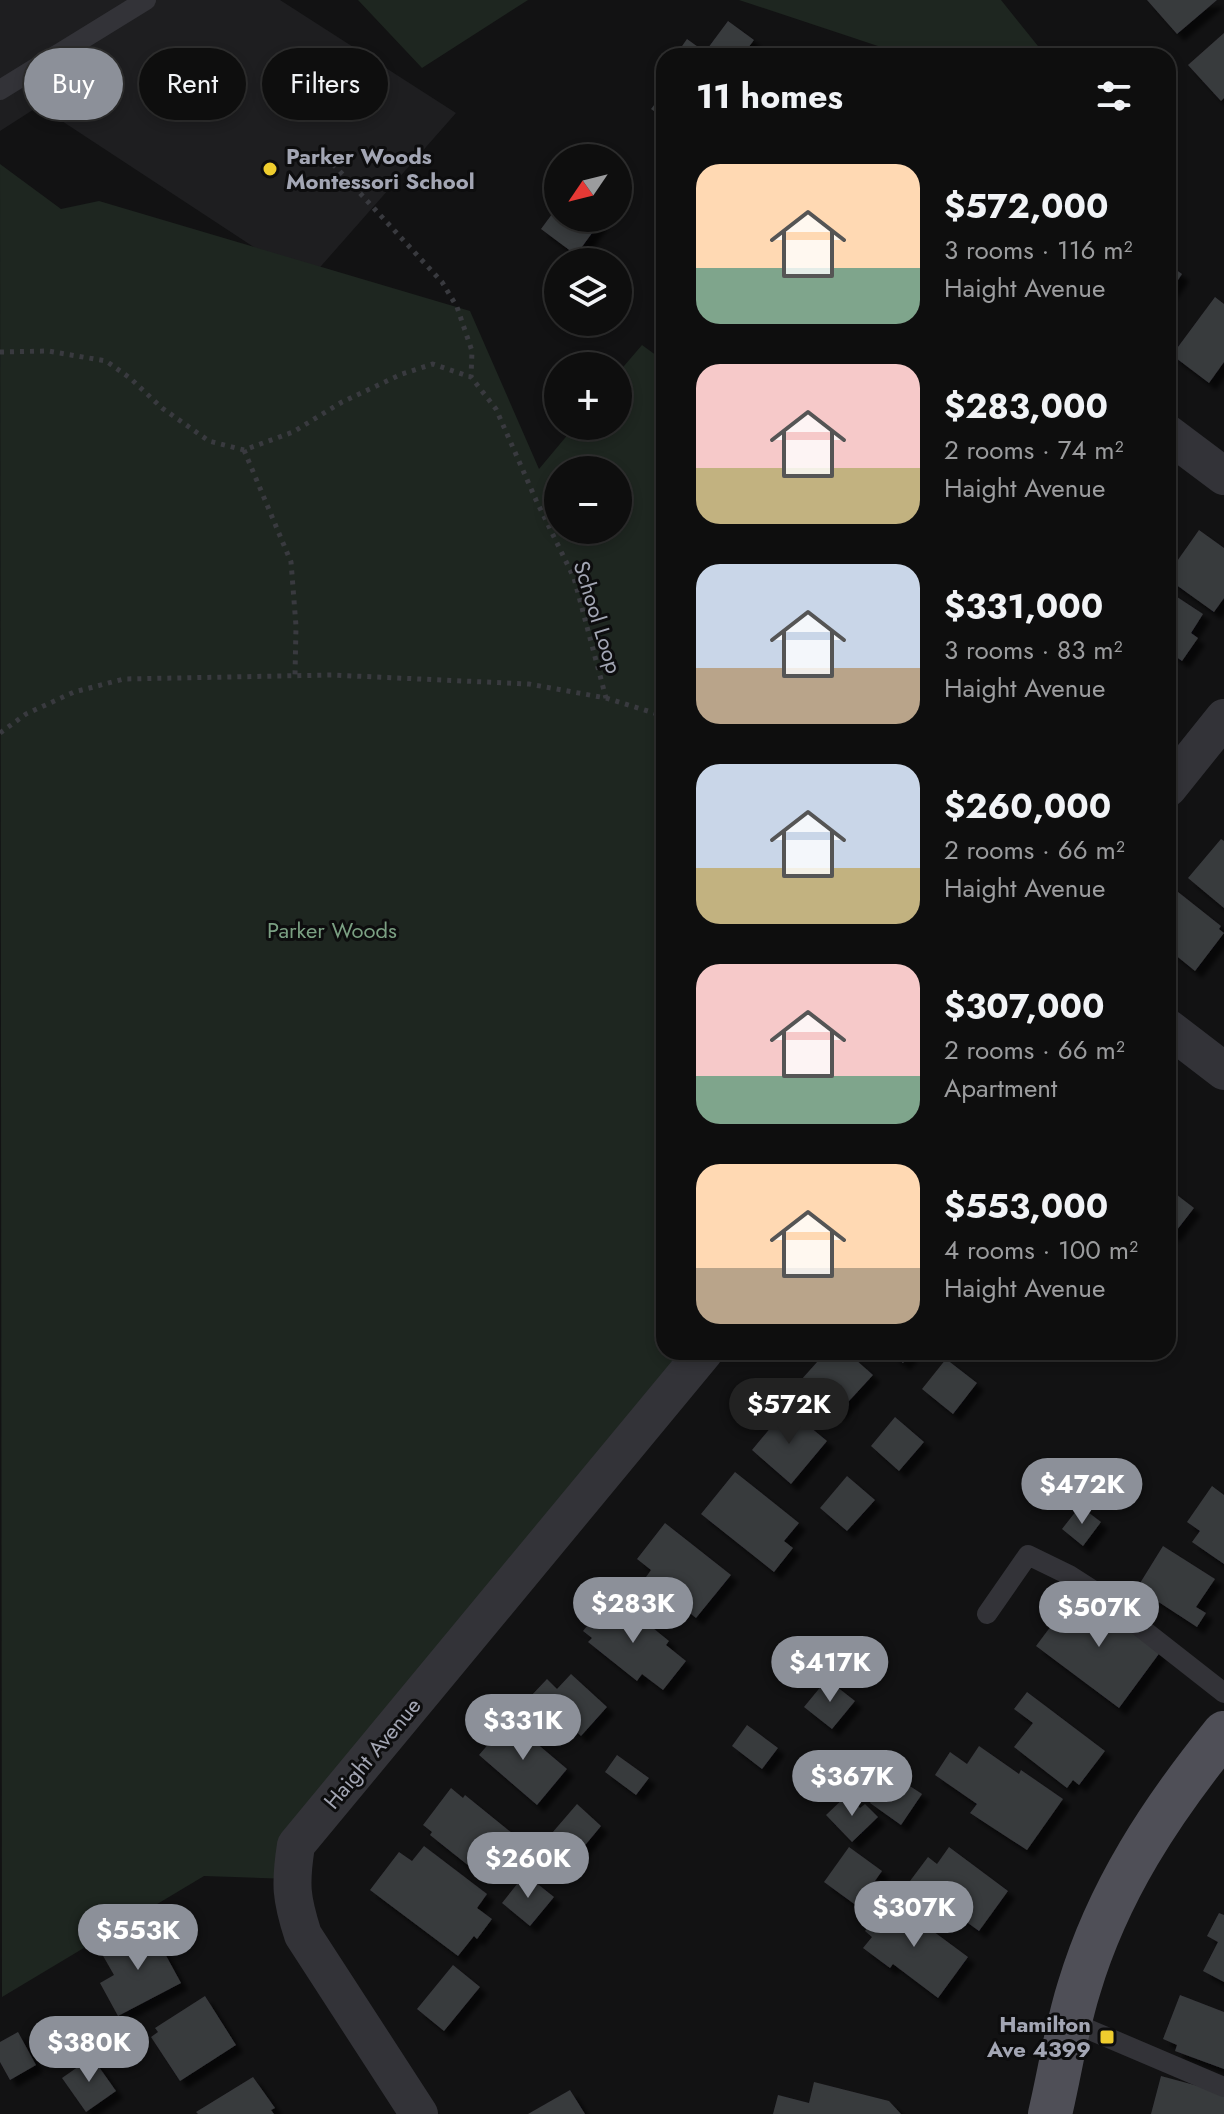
<!DOCTYPE html>
<meta charset="utf-8">
<style>
:root{--surface:#0e0e0e;--page:#1c1c1c;--text:#f1f3f6;--muted:#9b9c9e;--line:#2e2e2e;--accent:#8c9099}
body{margin:0;font-family:Jost,sans-serif;background:var(--page);color:var(--text);height:100vh;display:flex;flex-direction:column;font-size:30px;white-space:nowrap}
*{box-sizing:border-box;margin:0}
p{font-size:26px;color:var(--muted)}
.icon{flex:none;width:44px;height:44px;fill:none;stroke:currentColor;stroke-width:2;stroke-linecap:round;stroke-linejoin:round}
.map{position:relative;flex:1;overflow:hidden}
.details{position:absolute;left:656px;top:48px;width:520px;height:1312px;display:flex;flex-direction:column;background:var(--surface);border-radius:24px;box-shadow:0 4px 12px #0003,0 0 0 2px var(--line)}
.details>*{flex:none}
.hud{position:absolute;left:24px;top:48px;width:512px;height:72px;display:flex;gap:16px}
.needle{width:52px;rotate:235deg}
.controls{position:absolute;left:544px;top:144px;display:grid;gap:16px}
.controls a{display:grid;place-items:center;width:88px;height:88px;border-radius:50%;background:var(--surface);box-shadow:0 4px 12px #0003,0 0 0 2px var(--line);font-size:40px}
.price{position:absolute;translate:-50% -68px;padding:0 18px;border-radius:28px;background:var(--accent);color:#fff;font-size:26px;line-height:52px;filter:drop-shadow(0 2px 4px #0008)}
.price::after{content:'';position:absolute;left:50%;top:48px;width:24px;height:18px;margin-left:-12px;background:inherit;clip-path:polygon(0 0,100% 0,50% 100%)}
.price.selected{background:#222;color:#fff}
ul{padding:0;list-style:none}
li{display:flex;align-items:center;gap:24px;height:200px;padding:0 40px}
li span{display:grid;place-items:center;flex:none;width:224px;height:160px;border-radius:24px;color:#555}
li>.icon{margin-inline-start:auto}
span .icon{width:96px;height:96px;fill:#fffc;stroke-width:1}
li b{font-size:34px}
h2{display:flex;justify-content:space-between;align-items:center;height:96px;padding:0 40px;font-size:34px}
.pill{padding:0 28px;border-radius:36px;background:var(--surface);box-shadow:0 4px 12px #0003,0 0 0 2px var(--line);font-size:28px;line-height:72px}
.pill.selected{background:var(--accent);color:#fff}
.map>svg:first-child{display:block}
.built{fill:#1e1e20}
.green{fill:#1e2620;fill-rule:evenodd}
.building{fill:#393a3e;filter:url(#shadow)}
.lines{fill:none;stroke-linecap:round;stroke-linejoin:round}
.path{stroke:#393a3f;stroke-width:5;stroke-dasharray:4 6;stroke-linecap:butt}
.service{stroke:#333338;stroke-width:20}
.minor{stroke:#333338;stroke-width:38}
.primary{stroke:#4f4f57;stroke-width:44}
.poi-dot{fill:#efcd2e;stroke:#0d0d0e;stroke-width:3}
.labels{text-anchor:middle;dominant-baseline:central;stroke-width:6;stroke-linejoin:round;paint-order:stroke}
.poi-label{font-size:22px;font-weight:bold;fill:#a3a6b4;stroke:#0d0d0e;text-anchor:start}
.street-label{font-size:22px;fill:#a3a6b4;stroke:#0d0d0e}
.park-label{font-size:22px;fill:#7a9f82;stroke:#0d0d0e}
</style>
<div class="map">
<svg width="1224" height="2114" viewBox="0 0 1224 2114">
<defs>
<filter id="shadow"><feDropShadow dx="7" dy="7" stdDeviation="2" flood-color="#0009"/></filter>
</defs>
<rect width="100%" height="100%" fill="#121213"/>
<path class="built" d="M0,0h280l176,113 -149,169 -268,-176 -39,25z"/>
<path class="green" d="M358,0h170l-106,68z
M739,0h262l45,56h-138z
M0,164l61,45 38,-8 371,110 69,158 36,-43h43v-53l24,-28 22,16v991h36l-409,527 -87,-3 -202,121zM558,470h60v60h-60z"/>
<path class="building" d="M1147,0h70l-40,34z
M728,21l26,19 -12,16h-67l12,-17 18,13z
M1224,33v65l-3,3 -33,-36z
M664,78v40l-13,-9 11,-14 -7,-4z
M558,206v12h45l-27,37 -35,-26z
M1168,264l14,10 -14,21z
M1215,297l9,7v58l-15,21 -37,-28z
M1199,530l25,18v50l-10,14 -46,-33v-5z
M1168,591l35,23 -12,19 7,5 -16,23 -14,-10z
M1221,839l3,2v67l-36,-30z
M1168,884l53,42 -2,3 5,4 -29,38 -27,-22z
M1168,1188l26,20 -21,27 -2,-2 -3,4z
M826,1352h21l26,23 -35,38 -37,-33z
M889,1352h23l-9,11z
M946,1359l31,24 -24,31 -31,-25z
M787,1408l40,33 -36,43 -39,-34z
M895,1417l29,25 -25,29 -28,-25z
M735,1472l64,51 -15,18 9,7 -19,24 -73,-58z
M847,1476l28,24 -28,31 -27,-23z
M1212,1486l12,9v69l-32,-22 8,-11 -13,-9z
M1080,1506l21,16 -18,24 -21,-17z
M665,1523l66,52 -35,43 -50,-41 5,-7 -14,-11z
M1163,1546l52,33 -19,28 10,6 -9,14 -60,-39z
M1078,1590l83,61 -42,57 -83,-62z
M609,1599l10,8 3,-4 47,38 -3,4 20,16 -23,29 -21,-16 -5,7 -49,-39 4,-4 -9,-7z
M571,1674l36,33 -26,29 -27,-25 -4,5 -20,-19 17,-18 10,10z
M827,1679l28,22 -23,28 -28,-22z
M1027,1692l78,59 -26,34 -6,-5 -6,8 -53,-41 19,-24 -19,-14z
M509,1720l58,49 -30,36 -58,-50z
M747,1725l31,23 -16,21 -30,-23z
M979,1746l40,28 2,-4 42,29 -36,51 -57,-37 7,-9 -42,-29 15,-23 17,12z
M617,1755l32,23 -13,17 -31,-23z
M890,1773l32,21 -21,31 -31,-22z
M451,1788l12,10 2,-3 47,38 -33,41 -49,-39 2,-3 -9,-7z
M847,1795l13,13 5,-4 13,13 -26,25 -26,-27z
M577,1804l24,22 -24,29 -25,-22z
M424,1846l63,48 -10,14 15,11 -15,20 -3,-3 -16,20 -88,-66 29,-38 13,9z
M849,1847l33,24 -25,35 -33,-24z
M949,1847l59,44 -29,40 -69,-50 18,-24 9,7z
M525,1874l29,23 -24,29 -28,-23z
M895,1903l73,54 -30,41 -45,-34 -3,4 -27,-20 9,-11 -7,-6 17,-23 6,5z
M1219,1913l5,2v67l-21,-11 15,-29 -11,-6z
M151,1928l30,55 -63,33 -18,-33 14,-8 -12,-21z
M453,1965l27,22 -36,44 -27,-22z
M1180,1995l44,17v57l-49,-18 2,-6 -14,-6z
M205,1996l31,49 -56,36 -29,-44 7,-5 -3,-4z
M18,2032l18,33 -26,15 -10,-18v-20z
M92,2057l24,34 -30,21 -24,-34z
M1161,2076l63,17v21h-73z
M253,2077l22,31 -4,2 3,4h-76l-2,-2z
M814,2082l75,19 12,13h-128l5,-19 31,8z
M570,2090l15,24h-57z"/>
<g class="lines">
<path class="path" d="M333,164l109,118 15,25 15,44 -1,26
M0,352l48,-1 58,10 24,17 32,30 47,33 35,9 49,-18 49,-30 60,-28 31,-10 38,13 25,32 40,91 38,78 32,120
M244,450l47,112 5,64 -1,50
M0,733l26,-19 48,-22 50,-13 208,-4 197,9 77,14 58,18"/>
<path class="service" d="M0,90l146,-90
M987,1614l41,-59 41,20 25,16 130,102
M1071,2022l153,65"/>
<path class="minor" d="M1168,434l56,42
M1168,788l56,-70
M1168,1028l56,43
M419,2114l-116,-179c-12,-37 -13,-51 -7,-90l408,-493"/>
<path class="primary" d="M1050,2114c10,-42 16,-85 29,-126 29,-97 82,-177 145,-255"/>
</g>
<g class="poi-dot">
<circle cx="270" cy="169" r="8"/>
<rect x="1099" y="2029" width="16" height="16" rx="4"/>
</g>
<g class="labels">
<g class="poi-label">
<text x="286" y="156">Parker Woods<tspan x="286" dy="25">Montessori School</tspan></text>
<text x="1091" y="2024" text-anchor="end">Hamilton<tspan x="1091" dy="25">Ave 4399</tspan></text>
</g>
<g class="street-label">
<text transform="translate(598 617) rotate(73)">School Loop</text>
<text transform="translate(372 1753) rotate(-50)">Haight Avenue</text>
</g>
<g class="park-label">
<text x="332" y="930">Parker Woods</text>
</g>
</g>
</svg>
<div class="controls">
<a><svg class="needle" viewBox="-14 -14 28 28"><path d="M0-13l5 13h-10z" fill="#e53935"/><path d="M0 13l5-13h-10z" fill="#9b9c9e"/></svg></a>
<a><svg class="icon" aria-label="layers" viewBox="0 0 24 24"><path d="M12 4l9 5-9 5-9-5zM3 14l9 5 9-5"/></svg></a>
<a>+</a>
<a>−</a>
</div>
<b class="price selected" style="left:789px;top:1446px">$572K</b>
<b class="price" style="left:1082px;top:1526px">$472K</b>
<b class="price" style="left:633px;top:1645px">$283K</b>
<b class="price" style="left:1099px;top:1649px">$507K</b>
<b class="price" style="left:830px;top:1704px">$417K</b>
<b class="price" style="left:523px;top:1762px">$331K</b>
<b class="price" style="left:852px;top:1818px">$367K</b>
<b class="price" style="left:528px;top:1900px">$260K</b>
<b class="price" style="left:914px;top:1949px">$307K</b>
<b class="price" style="left:138px;top:1972px">$553K</b>
<b class="price" style="left:89px;top:2084px">$380K</b>
<div class="hud">
<a class="pill selected">Buy</a>
<a class="pill">Rent</a>
<a class="pill">Filters</a>
</div>
<section class="details">
<h2>11 homes<svg class="icon" aria-label="filters" viewBox="0 0 24 24"><path d="M4 7h16M4 17h16"/><circle cx="9" cy="7" r="2"/><circle cx="15" cy="17" r="2"/></svg></h2>
<ul>
<li><span style="background:linear-gradient(#ffd9b3 65%,#7fa58c 0)"><svg class="icon" aria-label="home" viewBox="0 0 24 24"><path d="M3 11l9-7 9 7M6 9v11h12V9"/></svg></span><div><b>$572,000</b><p>3 rooms · 116 m²</p><p>Haight Avenue</p></div></li>
<li><span style="background:linear-gradient(#f6c9c9 65%,#c2b280 0)"><svg class="icon" aria-label="home" viewBox="0 0 24 24"><path d="M3 11l9-7 9 7M6 9v11h12V9"/></svg></span><div><b>$283,000</b><p>2 rooms · 74 m²</p><p>Haight Avenue</p></div></li>
<li><span style="background:linear-gradient(#c9d6e8 65%,#b9a48a 0)"><svg class="icon" aria-label="home" viewBox="0 0 24 24"><path d="M3 11l9-7 9 7M6 9v11h12V9"/></svg></span><div><b>$331,000</b><p>3 rooms · 83 m²</p><p>Haight Avenue</p></div></li>
<li><span style="background:linear-gradient(#c9d6e8 65%,#c2b280 0)"><svg class="icon" aria-label="home" viewBox="0 0 24 24"><path d="M3 11l9-7 9 7M6 9v11h12V9"/></svg></span><div><b>$260,000</b><p>2 rooms · 66 m²</p><p>Haight Avenue</p></div></li>
<li><span style="background:linear-gradient(#f6c9c9 70%,#7fa58c 0)"><svg class="icon" aria-label="home" viewBox="0 0 24 24"><path d="M3 11l9-7 9 7M6 9v11h12V9"/></svg></span><div><b>$307,000</b><p>2 rooms · 66 m²</p><p>Apartment</p></div></li>
<li><span style="background:linear-gradient(#ffd9b3 65%,#b9a48a 0)"><svg class="icon" aria-label="home" viewBox="0 0 24 24"><path d="M3 11l9-7 9 7M6 9v11h12V9"/></svg></span><div><b>$553,000</b><p>4 rooms · 100 m²</p><p>Haight Avenue</p></div></li>
</ul>
</section>
</div>
